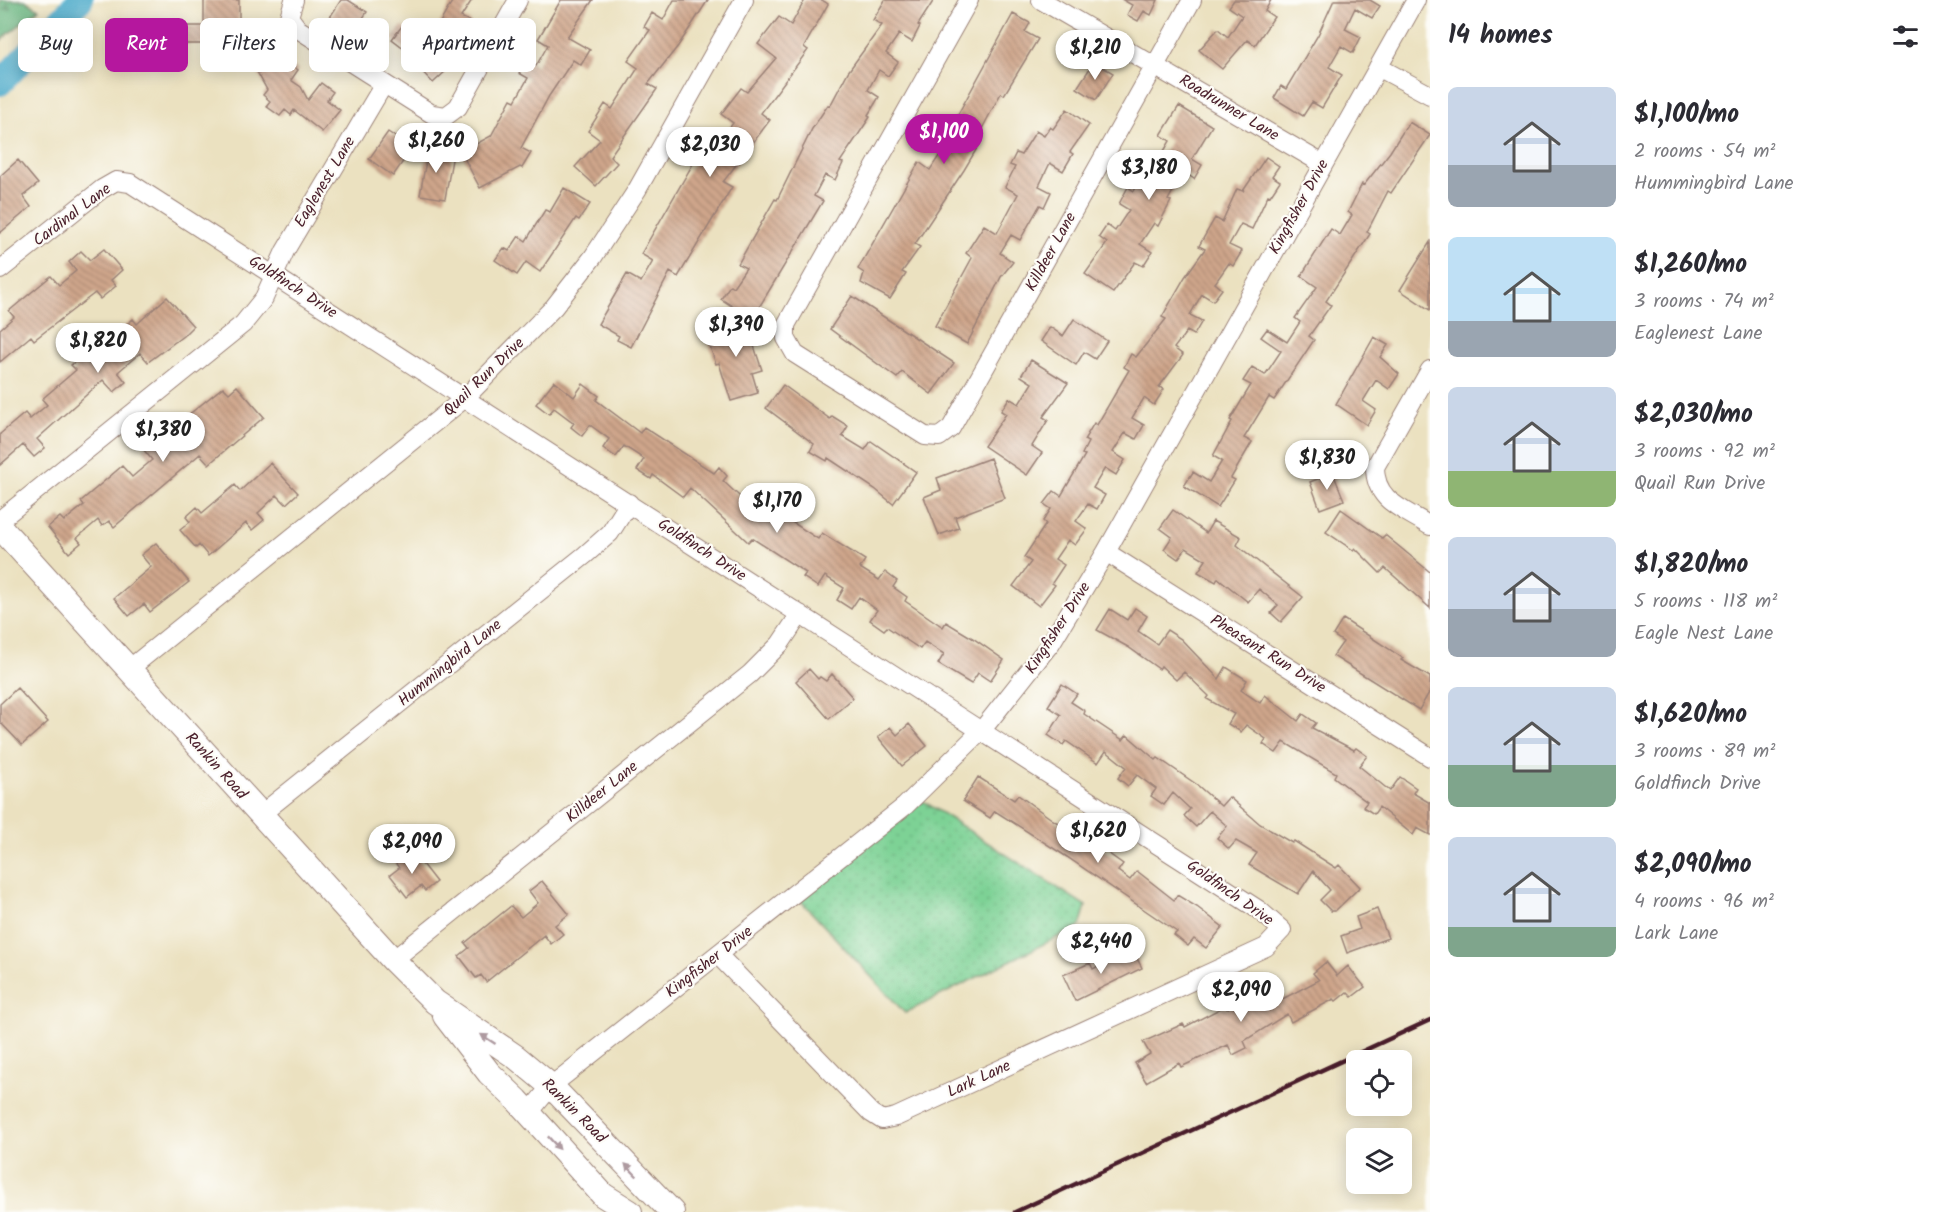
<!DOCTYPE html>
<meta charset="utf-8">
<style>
:root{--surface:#fff;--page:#f7f7f7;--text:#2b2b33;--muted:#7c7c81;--accent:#b5179e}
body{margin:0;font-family:Kalam,sans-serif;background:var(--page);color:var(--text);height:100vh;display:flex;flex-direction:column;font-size:22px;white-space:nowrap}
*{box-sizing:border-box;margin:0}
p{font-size:20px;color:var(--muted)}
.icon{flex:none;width:33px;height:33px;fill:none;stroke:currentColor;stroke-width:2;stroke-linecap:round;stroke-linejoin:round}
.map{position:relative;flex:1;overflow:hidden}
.side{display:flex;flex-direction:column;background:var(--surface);width:510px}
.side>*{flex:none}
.top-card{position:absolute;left:18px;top:18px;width:570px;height:54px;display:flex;gap:12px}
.tools{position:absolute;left:1346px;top:1050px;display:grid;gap:12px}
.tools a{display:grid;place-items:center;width:66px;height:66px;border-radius:9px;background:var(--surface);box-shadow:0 3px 15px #0003;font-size:30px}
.price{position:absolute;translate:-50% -51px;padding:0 14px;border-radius:21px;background:#fff;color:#222;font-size:20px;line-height:39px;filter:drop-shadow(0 2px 3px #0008)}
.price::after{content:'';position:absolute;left:50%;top:36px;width:18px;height:14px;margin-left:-9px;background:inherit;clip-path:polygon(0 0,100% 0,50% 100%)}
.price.selected{background:var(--accent);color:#fff}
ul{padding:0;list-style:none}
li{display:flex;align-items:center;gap:18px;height:150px;padding:0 18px}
li span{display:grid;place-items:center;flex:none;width:168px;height:120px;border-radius:9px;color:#555}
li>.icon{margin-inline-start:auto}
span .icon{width:72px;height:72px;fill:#fffc;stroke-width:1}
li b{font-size:26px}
h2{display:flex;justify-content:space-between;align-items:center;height:72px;padding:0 18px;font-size:26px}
.chip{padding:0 21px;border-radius:9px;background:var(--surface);box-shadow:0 3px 15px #0003;font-size:21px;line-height:54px}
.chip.selected{background:var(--accent);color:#fff}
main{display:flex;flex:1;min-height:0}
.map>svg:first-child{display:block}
.forest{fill:url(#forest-firs);stroke:#586a54;stroke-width:1.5}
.park{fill:url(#park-dots);stroke:#647860;stroke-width:1.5}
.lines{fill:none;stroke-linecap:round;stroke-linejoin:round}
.river{stroke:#4aa9c9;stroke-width:26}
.building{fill:url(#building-back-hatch)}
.street-casing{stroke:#9a8076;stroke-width:20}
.secondary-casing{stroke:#9a8076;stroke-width:26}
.street{stroke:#fff;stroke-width:18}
.secondary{stroke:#fff;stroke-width:24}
.rail{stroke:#4a1f2b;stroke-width:4.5}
.oneway{fill:#ae9aa0}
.labels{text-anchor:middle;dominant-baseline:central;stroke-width:4.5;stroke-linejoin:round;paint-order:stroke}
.street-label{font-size:16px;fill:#4a1f2b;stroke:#fdfcf7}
</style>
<main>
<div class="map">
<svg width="1430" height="1212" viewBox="0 0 1430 1212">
<defs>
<pattern id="forest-firs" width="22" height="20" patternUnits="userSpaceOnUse" patternTransform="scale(1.5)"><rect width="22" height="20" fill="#66b47e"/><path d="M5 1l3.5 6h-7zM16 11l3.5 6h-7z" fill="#569267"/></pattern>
<pattern id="park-dots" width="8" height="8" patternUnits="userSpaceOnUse" patternTransform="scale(1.5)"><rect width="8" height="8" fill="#7dd295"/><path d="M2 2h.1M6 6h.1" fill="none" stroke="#6eb481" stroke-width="1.8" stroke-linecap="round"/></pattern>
<pattern id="building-back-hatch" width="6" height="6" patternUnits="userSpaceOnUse" patternTransform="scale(1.5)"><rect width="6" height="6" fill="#cfa68b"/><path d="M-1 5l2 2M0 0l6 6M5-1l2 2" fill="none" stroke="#aa8772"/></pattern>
</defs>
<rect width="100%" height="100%" fill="#fdfcf7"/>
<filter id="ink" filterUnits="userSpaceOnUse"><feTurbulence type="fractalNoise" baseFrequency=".0167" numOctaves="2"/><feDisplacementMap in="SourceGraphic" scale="12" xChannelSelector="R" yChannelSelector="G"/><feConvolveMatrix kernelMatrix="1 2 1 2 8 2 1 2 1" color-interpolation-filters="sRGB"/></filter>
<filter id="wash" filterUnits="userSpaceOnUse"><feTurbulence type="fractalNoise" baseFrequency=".008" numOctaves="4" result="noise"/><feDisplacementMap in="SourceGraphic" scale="24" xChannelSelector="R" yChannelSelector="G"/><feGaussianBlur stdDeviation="1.35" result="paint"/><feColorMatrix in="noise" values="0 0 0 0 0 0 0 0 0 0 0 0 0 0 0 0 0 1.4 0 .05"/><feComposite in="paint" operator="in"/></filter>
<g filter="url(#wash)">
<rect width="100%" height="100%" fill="#ebe1c0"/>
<path class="forest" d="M0,0h25l14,9 -39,32z"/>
<path class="park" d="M923,801l163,105 -6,20 -175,87 -105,-113z"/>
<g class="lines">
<path class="river" d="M0,83l80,-83"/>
</g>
<g id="blocks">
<path class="building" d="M204,0h35v27h-20v10h-14v7h-46v-18h45z
M341,0h7l19,12 -14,21 -23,-16z
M453,0h19l-11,17 10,5 -15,26 -23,-13z
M561,0h32l-26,37 23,13 -9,15 -8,-5 -24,36 -28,52 10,5 -9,15 -2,-1 -40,21 -19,-36 30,-16 20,-37 4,2 13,-23 -9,-5 8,-13 9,6 12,-21 -10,-6z
M674,0h34l-30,46 -30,38 9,5 -47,67 7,7 -21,23 -21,-19 25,-27 -12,-9 17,-27 7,5 26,-41 -10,-7 22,-31 -6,-3 8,-14 11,7z
M805,0h17l6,4 -24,43 4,3 -47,63 9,7 -47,62 9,5 -54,90 -8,-5 -39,75 -14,-7 2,-4 -21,-12 29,-50 14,8 12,-21 -12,-7 60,-104 8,-12 9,6 15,-21 -12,-9 20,-26 6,4 29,-34 -18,-14 21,-27 12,8z
M885,0h49l-16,25 2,1 -8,16 -13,-8 -13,19 12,9 -10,14 -9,-6 -11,20 11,7 -11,18 2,2 -30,45 3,1 -8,17 -10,-5 -11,21 9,5 -71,118 -31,-20 9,-14 3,2 13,-19 -8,-4 37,-65 2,1 35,-71 16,-24 2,1 18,-34 34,-47 -9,-5z
M1123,0h35l-7,15 -7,-4 -6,10 -11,-6 5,-10z
M1234,0h37l-6,11 9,6 -19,28 -8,-5 -25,29 -23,-19 19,-21 10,8 14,-21 -13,-9z
M1334,0h36l10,6 -8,12 -17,-10 -10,21 16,8 -8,16 -12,-7 -12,21 13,8 -20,33 -10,-6 -9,14 -29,-18 7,-12 5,3 32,-54z
M1013,14l17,9 -5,9 13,7 -34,56 -3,-2 -26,49 4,3 -15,25 -49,74 5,3 -18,25 4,2 -16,25 -29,-16 3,-10 -6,-4 61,-107 11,8 13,-20 -14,-9 7,-11 10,6z
M402,26l13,9 -10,14 -13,-10z
M265,41l16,26 8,-4 9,7 -7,10 10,7 7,13 13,-17 12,9 -6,8 13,10 -18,22 -28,-22 -3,5 -6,-5 -5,6 -14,-10 4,-5 -7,-6 4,-5 -21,-38z
M432,52l16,17 -15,14 -16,-17z
M1094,62l19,11 -17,27 -19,-12z
M1179,106l33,20 -20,33 10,6 -8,14 -10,-7 -16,28 3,1 -13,25 -4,-3 -14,21 12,8 -9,14 -8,-4 -22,31 -28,-19 22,-31 -8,-6 8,-12 8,6 14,-21 -10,-6 9,-17 6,4 7,-12 5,3 24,-41 -9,-6z
M1067,109l22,16 -19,27 3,2 -10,17 -13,-8 -11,23 12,6 -7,15 -4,-2 -20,35 -9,-5 -11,18 13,9 -12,15 -34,67 -32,-18 37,-68 -6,-5 18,-28 13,8 21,-39 -13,-7 10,-20 -5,-2 6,-12 5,2 15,-24 8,5 6,-9 3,2z
M1409,122l21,13 -39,58 -3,-2 -21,41 3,2 -44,67 5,4 -22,31 5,4 -40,60 -5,-3 -25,41 8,4 -21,36 4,2 -17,27 -34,-21 9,-14 16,10 13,-21 -9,-5 19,-35 -2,-1 21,-35 -8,-4 9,-14 13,8 16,-24 -20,-14 6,-8 20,13 13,-20 -5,-4 22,-31 -16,-11 30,-47 9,6 12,-20 -4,-3 14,-28 2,1 26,-33z
M388,132l12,8 4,-5 11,9 -22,32 -24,-17z
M428,149l25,5 -8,45 -25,-4z
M1266,157l13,9 -7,10 8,5 -10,15 -2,-1 -16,34 -11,-5 -12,21 13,6 -9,15 -4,-3 -14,20 7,6 -9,12 -11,-7 -12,21 12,6 -8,14 -7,-4 -13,17 9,7 -24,32 5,2 -10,16 -10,-7 -12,20 12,7 -8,14 -11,-6 -12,19 12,8 -9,15 -11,-7 -12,20 12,7 -8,14 -9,-5 -12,17 11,8 -12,16 -7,-5 -13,19 9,6 -12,18 3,2 -16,21 -26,-20 18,-24 -7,-5 22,-33 -3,-3 8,-12 -7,-5 10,-13 7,5 24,-41 -3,-1 6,-12 -4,-2 10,-17 3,2 32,-55 -5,-3 7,-13 5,3 30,-38 -4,-2 23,-40 20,-28 -6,-3 16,-28 7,4 15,-33 6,2z
M18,160l20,24 -15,12 8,11 -31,26v-57z
M564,188l26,16 -11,16 -3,-2 -36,54 -14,-10 -9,13 -22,-15 9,-12 5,3 10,-15 7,5 19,-31 5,2z
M1430,242v68l-30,-20z
M104,249l18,21 -11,10 5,6 -16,13 -5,-6 -61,47 -3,-4 -31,26v-33l14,-12 -5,-6 42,-35 8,9 17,-14 -7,-9 12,-11 9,9z
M852,296l102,67 -23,31 -29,-22 -5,6 -67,-49z
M167,297l26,29 -10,10 -35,26 -8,-9 -22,19 8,10 -12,10 -11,-12 -66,59 8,9 -11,9 -11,-12 -23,20v-31l25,-21 5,6 17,-14 -5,-6 34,-29 -5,-5 24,-20 3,4 35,-30 4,5z
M745,319l17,51 -10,3 6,20 -27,8 -12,-38 -3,1 -11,-31z
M1074,319l33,22 -12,18 -11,-7 -8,13 -35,-24 9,-14 13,9z
M1374,337l14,8 -8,12 19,17 -10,15 -13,-9 -13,21 13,9 -9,15 -31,-21z
M1031,360l37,23 -25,34 5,3 -16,26 10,7 -15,22 -43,-29 22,-32 -5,-3 8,-13 10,6 13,-21 -11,-7z
M554,381l20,16 9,-13 16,12 -3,4 44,33 4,-6 70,46 5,-6 8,9 -4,5 29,27 10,-12 15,12 -2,3 43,28 4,-6 43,27 -5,8 19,12 6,-8 12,9 -4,6 14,10 -2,4 38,26 3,-5 28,17 30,21 -14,21 -12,-8 -7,11 -33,-20 6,-10 -19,-12 -5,7 -33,-22 -3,3 -14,-10 7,-10 -18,-13 -8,12 -14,-9 7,-12 -19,-12 -7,11 -15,-10 3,-4 -54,-35 -4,4 -58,-54 -7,9 -30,-22 -2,4 -14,-9 7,-11 -20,-13 -8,11 -13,-9 6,-9 -19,-14 -8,11 -11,-9 3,-4 -20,-15 -5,6 -13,-10z
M783,385l47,34 2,-3 16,10 -6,10 23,14 6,-9 45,31 -23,32 -18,-15 -47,-31 -1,3 -17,-10 4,-7 -48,-36z
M237,386l27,31 -55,47 -9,-10 -86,73 -5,-6 -7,5 -4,-6 -21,18 4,5 -12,10 -21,-26 12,-10 4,4 20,-16 -3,-4 41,-35 10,11 20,-17 -9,-11 12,-9 4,5 19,-16 -2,-4 47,-38 6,6z
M990,458l15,40 -50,19 4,11 -20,7 -15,-38 17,-7 -4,-12z
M270,463l28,30 -12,11 -9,-9 -19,18 6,7 -12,10 -6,-7 -38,33 -9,-11 -3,3 -16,-18 10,-8 -4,-5 11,-10 5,6 33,-28 5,6z
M1333,473l11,27 -24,9 -10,-27z
M1341,509l41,29 3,-3 45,37v36l-45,-40 -5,5 -25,-25 -2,2 -27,-18z
M1173,510l33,23 7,-12 28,16 -4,8 66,52 -22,25 -10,-9 7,-8 -19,-16 -11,13 -30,-24 -2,4 -18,-10 8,-12 -20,-12 -8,11 -14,-10 8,-12 -12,-9z
M156,543l33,39 -39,30 -6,-8 -15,12 -15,-18 37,-31 -10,-12z
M1135,608l12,8 -9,15 19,13 10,-14 14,9 38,40 7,-12 21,13 -6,10 19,13 5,-8 33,26 5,-7 13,9 -4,5 42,22 2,-2 11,8 -8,10 31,25 10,-14 16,11 -3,5 17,10v32l-13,-7 -4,7 -34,-28 -5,7 -11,-7 4,-5 -33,-25 2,-4 -52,-31 -8,11 -13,-9 3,-5 -20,-14 -5,7 -13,-8 6,-10 -27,-15 2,-3 -25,-24 -8,8 -15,-14 -2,3 -31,-22 -31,-17 13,-21 17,11z
M1343,619l60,39 -2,2 29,17v14l-11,19 -86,-54 10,-14 -10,-7z
M809,669l9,10 2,-2 6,4 6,-7 21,24 -24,21 -33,-38z
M1062,684l15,10 -6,8 14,9 -1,3 39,26 4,-5 29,25 2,-2 38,26 25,22 8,-9 31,27 32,19 2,-2 42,27 3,-3 21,22 -25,24h-4l-11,-11 10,-10 -17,-19 -15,23 -49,-29 8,-12 -21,-12 -7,8 -12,-11 10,-12 -17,-15 -14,16 -12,-11 6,-7 -17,-16 -9,12 -13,-9 5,-7 -19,-14 -9,11 -10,-8 8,-11 -20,-16 -8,12 -32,-22 -3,4 -15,-10 13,-20 -13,-9z
M17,688l31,34 -26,23 -22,-23v-18z
M909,724l18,22 -25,20 -24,-29 12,-10 7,8z
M978,777l36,23 4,-5 35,25 37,23 1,-2 32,23 -5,7 12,9 7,-9 37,29 3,-5 20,12 26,20 -17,21 -12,-9 -6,7 -14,-11 3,-3 -110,-75 -72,-46 -5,7 -27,-17z
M404,853l5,7 6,-5 21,27 -11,9 -4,-5 -14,11 -17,-22 9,-7 -5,-7z
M542,881l27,33 -14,11 8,9 -12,10 -7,-9 -58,47 -5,-7 -5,3 -17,-22 10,-8 -4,-5 46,-37 10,11 17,-14 -9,-12z
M1377,909l11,29 -41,15 -6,-17 19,-7 -4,-12z
M1132,949l10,19 -67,33 -12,-26 27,-12 3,6z
M1326,962l11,14 11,-10 17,21 -13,10 -5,-5 -11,9 -2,-2 -43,23 -4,-8 -43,27 3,7 -14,7 -5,-10 -47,22 -2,-4 -33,19 -11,-19 15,-9 -7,-12 40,-18 2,3 40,-21 2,3 23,-15 7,10 9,-6 5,7 48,-25 -6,-7z"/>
</g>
</g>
<g filter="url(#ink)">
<use href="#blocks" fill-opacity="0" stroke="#9a8076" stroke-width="1.5"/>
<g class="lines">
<defs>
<path id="street" d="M294,0l-5,17 9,12 134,85 14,2 12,-9 60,-107
M969,0l-183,325v13l9,16 130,82 14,1 12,-9 241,-428
M1041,0l282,164
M1378,67l52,28
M0,270l102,-81 14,-8 14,2 1129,727 23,20 -16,17 -370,170 -14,3 -11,-7 -153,-158
M1430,370l-55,97c0,35 29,42 55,59
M0,520l243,-196 21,-26 21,-47 99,-167
M1106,552l324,205
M129,669l336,-271 89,-91 39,-50 44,-67 107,-190
M260,815l325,-260 25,-22 19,-30
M393,960l357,-286 30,-30 20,-30
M528,1114l23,-28 354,-280 77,-76 69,-87 55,-91 310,-552"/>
<path id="secondary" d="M0,527l393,433 42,42 81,55 35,29 121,126
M445,1016l44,57 28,27 86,95 27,17"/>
</defs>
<use href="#street" class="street-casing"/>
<use href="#secondary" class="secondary-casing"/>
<use href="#street" class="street"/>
<use href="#secondary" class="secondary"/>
<path class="rail" d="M1015,1212l415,-192"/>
</g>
<defs><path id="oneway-solid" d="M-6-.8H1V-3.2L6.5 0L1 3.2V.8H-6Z" transform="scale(1.5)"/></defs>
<g class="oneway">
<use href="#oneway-solid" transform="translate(488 1039) rotate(-147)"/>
<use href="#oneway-solid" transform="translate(554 1143) rotate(47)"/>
<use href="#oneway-solid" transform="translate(631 1170) rotate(-134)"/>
</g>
</g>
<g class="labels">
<g class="street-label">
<text transform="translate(1229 108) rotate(31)">Roadrunner Lane</text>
<text transform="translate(325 182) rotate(-59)">Eaglenest Lane</text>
<text transform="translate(1299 207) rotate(-61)">Kingfisher Drive</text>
<text transform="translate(72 215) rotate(-37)">Cardinal Lane</text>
<text transform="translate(1051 252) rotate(-61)">Killdeer Lane</text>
<text transform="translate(293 287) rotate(33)">Goldfinch Drive</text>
<text transform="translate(484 377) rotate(-44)">Quail Run Drive</text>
<text transform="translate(702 550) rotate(33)">Goldfinch Drive</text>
<text transform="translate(1058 628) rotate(-57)">Kingfisher Drive</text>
<text transform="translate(1268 654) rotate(32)">Pheasant Run Drive</text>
<text transform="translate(450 663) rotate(-39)">Hummingbird Lane</text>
<text transform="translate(216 766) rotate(48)">Rankin Road</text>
<text transform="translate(602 792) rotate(-39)">Killdeer Lane</text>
<text transform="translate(1230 893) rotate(35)">Goldfinch Drive</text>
<text transform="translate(709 962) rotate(-38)">Kingfisher Drive</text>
<text transform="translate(979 1079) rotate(-25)">Lark Lane</text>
<text transform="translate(574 1111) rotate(45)">Rankin Road</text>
</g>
</g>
</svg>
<div class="tools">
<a><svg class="icon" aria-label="locate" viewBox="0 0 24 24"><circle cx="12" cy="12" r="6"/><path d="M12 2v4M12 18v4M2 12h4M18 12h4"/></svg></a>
<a><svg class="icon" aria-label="layers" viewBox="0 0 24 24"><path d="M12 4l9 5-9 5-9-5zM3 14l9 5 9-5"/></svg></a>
</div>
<b class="price" style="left:1095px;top:81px">$1,210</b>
<b class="price selected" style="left:944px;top:165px">$1,100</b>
<b class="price" style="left:436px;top:174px">$1,260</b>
<b class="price" style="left:710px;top:178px">$2,030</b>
<b class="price" style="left:1149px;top:201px">$3,180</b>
<b class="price" style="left:736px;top:358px">$1,390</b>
<b class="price" style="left:98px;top:374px">$1,820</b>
<b class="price" style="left:163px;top:463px">$1,380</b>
<b class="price" style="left:1327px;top:491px">$1,830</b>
<b class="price" style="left:777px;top:534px">$1,170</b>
<b class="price" style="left:1098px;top:864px">$1,620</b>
<b class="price" style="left:412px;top:875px">$2,090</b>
<b class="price" style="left:1101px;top:975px">$2,440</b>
<b class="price" style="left:1241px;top:1023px">$2,090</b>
<div class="top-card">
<a class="chip">Buy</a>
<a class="chip selected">Rent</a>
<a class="chip">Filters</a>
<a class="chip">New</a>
<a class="chip">Apartment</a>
</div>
</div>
<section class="side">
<h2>14 homes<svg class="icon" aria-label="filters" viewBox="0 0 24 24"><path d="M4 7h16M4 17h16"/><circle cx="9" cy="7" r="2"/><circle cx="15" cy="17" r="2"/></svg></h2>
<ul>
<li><span style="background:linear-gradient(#c9d6e8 65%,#9aa5b1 0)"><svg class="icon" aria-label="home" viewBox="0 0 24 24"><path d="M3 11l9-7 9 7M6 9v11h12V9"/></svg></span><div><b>$1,100/mo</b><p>2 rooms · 54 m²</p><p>Hummingbird Lane</p></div></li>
<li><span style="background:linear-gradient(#bfe0f5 70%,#9aa5b1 0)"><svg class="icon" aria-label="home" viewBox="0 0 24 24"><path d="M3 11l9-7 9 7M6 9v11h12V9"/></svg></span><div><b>$1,260/mo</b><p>3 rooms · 74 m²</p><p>Eaglenest Lane</p></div></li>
<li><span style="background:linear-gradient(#c9d6e8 70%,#8fb573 0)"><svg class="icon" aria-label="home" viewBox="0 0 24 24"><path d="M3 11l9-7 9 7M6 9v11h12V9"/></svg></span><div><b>$2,030/mo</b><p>3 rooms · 92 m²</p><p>Quail Run Drive</p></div></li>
<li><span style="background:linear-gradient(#c9d6e8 60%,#9aa5b1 0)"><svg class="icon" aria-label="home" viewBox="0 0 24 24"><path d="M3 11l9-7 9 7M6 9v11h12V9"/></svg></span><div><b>$1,820/mo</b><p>5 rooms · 118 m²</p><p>Eagle Nest Lane</p></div></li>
<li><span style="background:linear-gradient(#c9d6e8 65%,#7fa58c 0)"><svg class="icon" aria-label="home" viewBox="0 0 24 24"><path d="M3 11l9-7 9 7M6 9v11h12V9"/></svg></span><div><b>$1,620/mo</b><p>3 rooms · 89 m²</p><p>Goldfinch Drive</p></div></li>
<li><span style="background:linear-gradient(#c9d6e8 75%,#7fa58c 0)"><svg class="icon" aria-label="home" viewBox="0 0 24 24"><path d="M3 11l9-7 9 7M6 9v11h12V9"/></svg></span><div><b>$2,090/mo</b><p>4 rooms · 96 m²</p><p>Lark Lane</p></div></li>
</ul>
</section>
</main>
